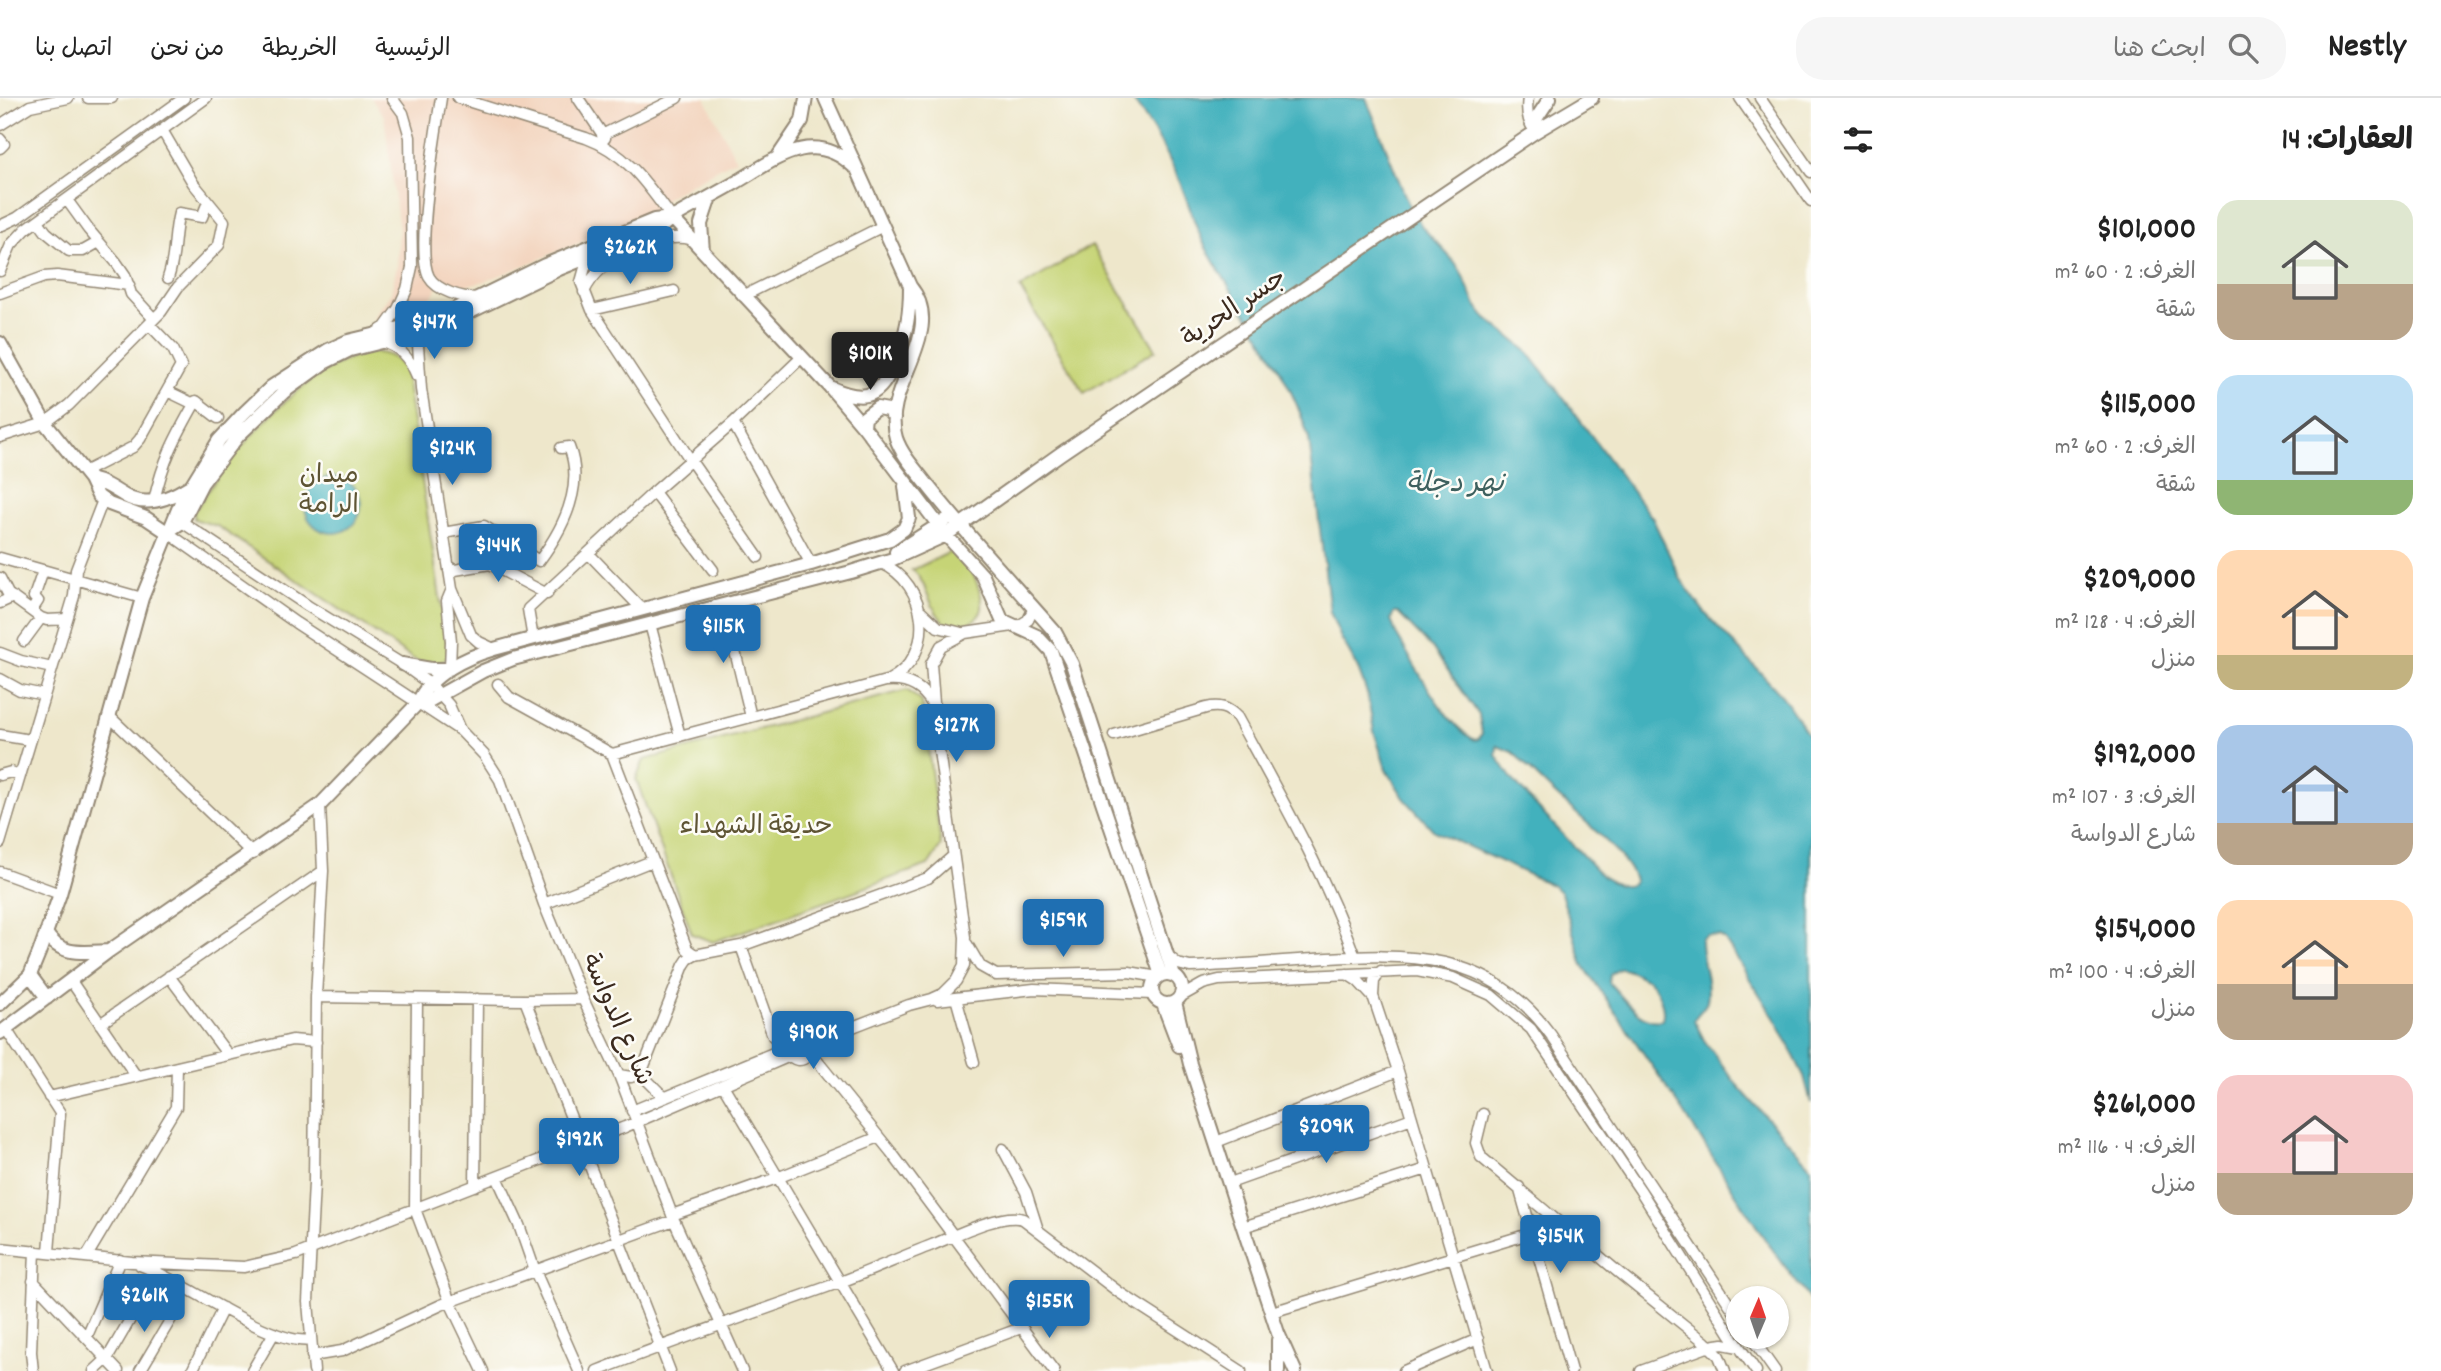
<!DOCTYPE html>
<html lang="ar">
<meta charset="utf-8">
<style>
:root{--surface:#fff;--page:#f6f6f6;--text:#222;--muted:#767676;--line:#e0e0e0;--accent:#1f6fb2}
body{margin:0;font-family:Dekko,"Playpen Sans Arabic",sans-serif;background:var(--page);color:var(--text);direction:rtl;height:100vh;display:flex;flex-direction:column;font-size:26px;white-space:nowrap}
*{box-sizing:border-box;margin:0}
p{font-size:23px;color:var(--muted)}
.icon{flex:none;width:38px;height:38px;fill:none;stroke:currentColor;stroke-width:2;stroke-linecap:round;stroke-linejoin:round}
.map{position:relative;flex:1;overflow:hidden;direction:ltr}
.side{display:flex;flex-direction:column;background:var(--surface);width:630px}
.side>*{flex:none}
.needle{width:46px;rotate:2deg}
.buttons{position:absolute;left:1726px;top:1188px;display:grid;gap:14px}
.buttons a{display:grid;place-items:center;width:63px;height:63px;border-radius:50%;background:var(--surface);box-shadow:0 2px 5px #0004;font-size:35px}
.price{position:absolute;translate:-50% -60px;padding:0 16px;border-radius:7px;background:var(--accent);color:#fff;font-size:23px;line-height:46px;filter:drop-shadow(0 2px 4px #0008)}
.price::after{content:'';position:absolute;left:50%;top:42px;width:21px;height:16px;margin-left:-10px;background:inherit;clip-path:polygon(0 0,100% 0,50% 100%)}
.price.active{background:#222;color:#fff}
ul{padding:0;list-style:none}
li{display:flex;align-items:center;gap:21px;height:175px;padding:0 28px}
li span{display:grid;place-items:center;flex:none;width:196px;height:140px;border-radius:21px;color:#555}
li>.icon{margin-inline-start:auto}
span .icon{width:84px;height:84px;fill:#fffc;stroke-width:1}
li b{font-size:30px}
h2{display:flex;justify-content:space-between;align-items:center;height:84px;padding:0 28px;font-size:30px}
header{display:flex;align-items:center;gap:42px;box-sizing:border-box;height:98px;padding:0 35px;background:var(--surface);border-bottom:2px solid var(--line)}
header strong{font-size:33px}
nav{display:flex;gap:38px;margin-inline-start:auto;font-size:24px}
.search{width:490px;height:63px;background:var(--page);display:flex;align-items:center;gap:18px;box-sizing:border-box;padding:0 24px;border-radius:28px;color:var(--muted);font-size:26px}
main{display:flex;flex:1;min-height:0}
.map>svg:first-child{display:block}
.built{fill:#f3d4be}
.green{fill:#c6d476;stroke:#807f4a;stroke-width:2}
.water{fill:#42b1bd;stroke:#3e6e6e;stroke-width:2;fill-rule:evenodd}
.lines{fill:none;stroke-linecap:round;stroke-linejoin:round}
.minor-casing{stroke:#948874;stroke-width:13}
.major-casing{stroke:#948874;stroke-width:16}
.minor{stroke:#fff;stroke-width:10}
.major{stroke:#fff;stroke-width:12}
.labels{text-anchor:middle;dominant-baseline:central;stroke-width:5;stroke-linejoin:round;paint-order:stroke}
.street-label{font-size:26px;fill:#3b2a1e;stroke:#fdfcf7}
.park-label{font-size:26px;fill:#5e5434;stroke:#fdfcf7}
.water-label{font-size:28px;font-style:italic;fill:#3e605e;stroke:#fdfcf7}
</style>
<header>
<strong>Nestly</strong>
<div class="search"><svg class="icon" aria-label="search" viewBox="0 0 24 24"><circle cx="10" cy="10" r="6"/><path d="M15 15l6 6"/></svg>ابحث هنا</div>
<nav><a>الرئيسية</a><a>الخريطة</a><a>من نحن</a><a>اتصل بنا</a></nav>
</header>
<main>
<section class="side">
<h2>العقارات: 14<svg class="icon" aria-label="filters" viewBox="0 0 24 24"><path d="M4 7h16M4 17h16"/><circle cx="9" cy="7" r="2"/><circle cx="15" cy="17" r="2"/></svg></h2>
<ul>
<li><span style="background:linear-gradient(#dfe7d0 60%,#b9a48a 0)"><svg class="icon" aria-label="home" viewBox="0 0 24 24"><path d="M3 11l9-7 9 7M6 9v11h12V9"/></svg></span><div><b>$101,000</b><p>الغرف: 2 · 60 m²</p><p>شقة</p></div></li>
<li><span style="background:linear-gradient(#bfe0f5 75%,#8fb573 0)"><svg class="icon" aria-label="home" viewBox="0 0 24 24"><path d="M3 11l9-7 9 7M6 9v11h12V9"/></svg></span><div><b>$115,000</b><p>الغرف: 2 · 60 m²</p><p>شقة</p></div></li>
<li><span style="background:linear-gradient(#ffd9b3 75%,#c2b280 0)"><svg class="icon" aria-label="home" viewBox="0 0 24 24"><path d="M3 11l9-7 9 7M6 9v11h12V9"/></svg></span><div><b>$209,000</b><p>الغرف: 4 · 128 m²</p><p>منزل</p></div></li>
<li><span style="background:linear-gradient(#a9c7e8 70%,#b9a48a 0)"><svg class="icon" aria-label="home" viewBox="0 0 24 24"><path d="M3 11l9-7 9 7M6 9v11h12V9"/></svg></span><div><b>$192,000</b><p>الغرف: 3 · 107 m²</p><p>شارع الدواسة</p></div></li>
<li><span style="background:linear-gradient(#ffd9b3 60%,#b9a48a 0)"><svg class="icon" aria-label="home" viewBox="0 0 24 24"><path d="M3 11l9-7 9 7M6 9v11h12V9"/></svg></span><div><b>$154,000</b><p>الغرف: 4 · 100 m²</p><p>منزل</p></div></li>
<li><span style="background:linear-gradient(#f6c9c9 70%,#b9a48a 0)"><svg class="icon" aria-label="home" viewBox="0 0 24 24"><path d="M3 11l9-7 9 7M6 9v11h12V9"/></svg></span><div><b>$261,000</b><p>الغرف: 4 · 116 m²</p><p>منزل</p></div></li>
</ul>
</section>
<div class="map">
<svg width="1811" height="1273" viewBox="0 0 1811 1273">
<rect width="100%" height="100%" fill="#fdfcf7"/>
<filter id="ink" filterUnits="userSpaceOnUse"><feTurbulence type="fractalNoise" baseFrequency=".0143" numOctaves="2"/><feDisplacementMap in="SourceGraphic" scale="14" xChannelSelector="R" yChannelSelector="G"/><feConvolveMatrix kernelMatrix="1 2 1 2 8 2 1 2 1" color-interpolation-filters="sRGB"/></filter>
<filter id="wash" filterUnits="userSpaceOnUse"><feTurbulence type="fractalNoise" baseFrequency=".00686" numOctaves="4" result="noise"/><feDisplacementMap in="SourceGraphic" scale="28" xChannelSelector="R" yChannelSelector="G"/><feGaussianBlur stdDeviation="1.57" result="paint"/><feColorMatrix in="noise" values="0 0 0 0 0 0 0 0 0 0 0 0 0 0 0 0 0 1.4 0 .05"/><feComposite in="paint" operator="in"/></filter>
<g filter="url(#wash)">
<rect width="100%" height="100%" fill="#eee7cb"/>
<path class="built" d="M371,0h334l31,61 -67,37 -19,18 -164,67 -27,6 -19,-5 -15,27 -52,10 18,-26 6,-27 2,-36 -15,-114z"/>
<path class="green" d="M1092,147l64,105 -72,43 -64,-105z
M371,254c14,1 27,4 34,18l42,273 1,13c-12,13 -22,10 -36,2l-195,-132 -23,-7v-7c33,-54 111,-149 177,-160z
M961,449c6,14 23,45 21,61 -1,8 -6,12 -14,15 -39,15 -36,-41 -56,-53z
M907,592l15,12 19,144 -13,19 -215,77 -21,-8 -56,-155 8,-19z"/>
<path class="water" d="M1131,0h235l44,110 13,20 27,29 10,13 16,35 9,12 42,34 41,53 85,115 27,59 25,35 78,84 28,42v364l-7,-27 -27,-54 -52,-82 -5,-4 -13,-1 -6,4c-1,20 10,42 6,62 -2,8 -10,12 -13,19l10,20 33,45 74,82v135l-49,-67 -79,-124 -100,-146 -22,-72 -7,-7 -120,-55 -30,-33 -18,-29 -12,-38 -7,-38 -10,-27 -16,-28 -11,-26 -21,-173c-20,-71 -69,-129 -104,-193 -12,-24 -18,-50 -30,-75 -12,-26 -26,-50 -44,-73zM1394,515h4l35,36 46,66 3,18 -3,6 -4,1c-32,-17 -59,-74 -79,-106l-5,-15zM1497,648l16,6c13,14 26,27 40,40 19,18 77,65 82,89 -8,11 -23,1 -32,-4l-67,-71 -24,-27 -16,-24zM1619,871c11,-1 20,8 30,11 9,12 17,25 13,40 -20,5 -38,-21 -50,-34l-3,-4 1,-7z
M305 407a28 28 0 1 1 56 0a28 28 0 1 1-56 0Z"/>
</g>
<g filter="url(#ink)">
<g class="lines">
<defs>
<path id="minor" d="M88,0h24
M441,0c-5,33 -26,153 -12,179 8,14 33,21 48,21
M458,0l128,40c41,15 61,46 86,80
M578,0l27,40
M1528,0c-2,12 -1,22 6,32
M1740,0l71,103
M1760,0l51,74
M0,27l30,-19 38,-8
M602,37l75,-37
M0,41l4,5 -4,4
M67,102l21,29 28,33 9,13 6,19 23,25
M38,123l8,11 23,19h14l16,-9
M0,128l17,-8 167,-120
M588,159l-7,25 11,28 99,151 67,96
M0,173l11,-26 15,-16 180,-131
M168,180c8,-22 5,-43 11,-65l23,4 6,-15
M584,194c16,-35 70,-60 107,-53
M0,195l44,-16 13,-1 72,9
M743,198l140,-70
M592,212l82,-19
M423,232l-5,15 3,44 31,200 19,46 8,7 15,7
M376,235l9,-6 13,-18 9,-20 5,-22 -2,-130 -7,-24 -11,-15
M382,244c18,4 28,17 35,34
M167,293l27,13
M733,325l78,141
M0,339l45,-14 24,-18 92,-93 17,-25 41,-42 5,-24 -31,-38 -31,-53
M84,374l49,-25 7,-8 41,-73 -8,-17 -24,-25
M654,394l59,78
M154,403c9,-41 21,-63 42,-100l22,17
M176,420l132,88 94,58 29,21 18,20 11,25
M167,434l129,91 165,108 23,24 16,25 44,124 39,95 36,76 55,145 68,151
M443,435l41,-7 55,35c24,-32 46,-74 30,-114l-8,1
M589,456l53,55
M0,460l142,40
M881,465c47,20 57,92 8,117
M449,473l41,-7 57,30
M0,480l8,16 33,24 6,2 20,-1
M0,505l13,-6
M724,508l27,111
M32,512l6,-9 -4,-4 9,-26
M921,513l17,16 24,6
M650,526l30,112
M533,541l-5,-30 126,-117 79,-69 69,-66
M24,543l17,-23
M0,555l21,8 31,7
M450,571l1,-28 -4,-40 5,-12
M0,581l20,11 24,5
M498,586l11,13 103,57 75,195 8,6 46,-9 187,-68 24,-21
M109,618l144,138
M0,637l30,5
M1114,637l92,-27c13,-3 21,-1 31,9 43,79 87,155 118,240
M612,656l274,-73c20,-2 36,5 46,23
M0,677l11,-3 8,3
M0,745l74,-247 2,-26 27,-70
M0,774l60,22
M544,806l108,-43
M967,846l13,22 16,9 133,-3 29,5
M741,848l32,90 7,6 9,2
M1168,858l10,8 12,3c41,-2 82,-5 124,-8 94,-6 175,-9 237,76l187,282
M1381,873l-7,10 -1,15 25,75 89,300
M1347,876l11,7 14,15
M169,878l59,79
M71,883l65,95
M316,899l209,3 58,-1
M1180,899l23,-13 16,-4 198,-9 36,7 38,17 40,34 109,161 91,145 25,36
M956,900l18,64
M417,901l-2,210 35,93 33,69
M525,902l145,371
M937,902l97,-11 118,5
M100,926l223,-153
M6,931l54,84 -11,139
M788 951a11 11 0 1 1 22 0a11 11 0 1 1-22 0Z
M809,946l100,-39 23,-6 11,-5 13,-13 8,-15 1,-29 -29,-208 -5,-65 10,-18 24,-13 55,-8 8,-5 6,-12
M810,954l81,100 163,219
M642,973l6,10 17,17
M619,977l12,2 11,-6 42,-106 4,-6 7,-4
M723,987l170,286
M49,999l243,-57 24,2
M632,1013l156,-64
M1483,1016l-7,29 5,14 137,115 87,70 14,14 6,15
M1216,1044l182,-71
M1003,1051l23,43 12,38
M497,1079l22,48 16,46 44,100
M1230,1085l182,-65
M475,1088l2,-187
M1519,1089l52,184
M672,1117l105,-37 102,-41
M1243,1129l184,-58
M0,1150l132,14 112,5 52,-12 329,-128 165,-71
M87,1158l89,-149 1,-40
M140,1167c41,14 132,82 171,75
M33,1183l85,90
M1272,1214l260,-79
M87,1238l33,-76
M1751,1239l24,34
M312,1258l30,-5 99,-46 233,-85
M33,1273l-2,-19 4,-101
M94,1273l13,-12 50,-86
M140,1273l32,-54 -31,-18
M192,1273l31,-63
M252,1273l22,-38
M314,1273l-6,-69 6,-119 2,-186 7,-126 -3,-66
M597,1273c80,-32 161,-59 241,-88 32,-12 63,-26 94,-38 22,-9 70,-33 91,-26l97,74 121,78
M905,1273l116,-43
M1404,1273l74,-32
M1641,1273l69,-25 13,-2 16,3"/>
<path id="major" d="M825,0l85,188c39,47 -30,101 -14,152 6,18 22,34 33,49 40,50 84,97 126,145l17,32 102,312
M1535,34l-1,-10 16,-24
M779,57l23,-34 4,-23
M703,153l-2,-27 9,-27
M0,245l45,80 45,56 8,17 11,8 37,14 21,14
M832,290c39,18 51,4 65,-32 10,-24 13,-43 13,-70
M864,329l1,-10 12,-9 11,2 6,8
M90,381c14,3 23,10 35,17 21,12 44,3 63,-9
M167,434l15,-10 20,-39 36,-47 46,-44 40,-29 26,-13 60,-15 60,-23 89,-43 101,-41 12,-10c21,-12 42,-23 63,-35 38,-22 77,-56 118,-17
M896,454l50,-32
M402,566l29,5h18
M418,605l11,-2 54,-30 30,-12 338,-87 42,-13 53,-24 114,-81 475,-322 57,-34
M46,835c14,24 38,19 63,18
M1152 891a15 15 0 1 1 30 0a15 15 0 1 1-30 0Z
M30,877l17,23
M1175,904l15,62 53,163 35,106 17,38
M0,906l30,-29 9,-22 21,-59 82,-296 39,-96 38,-62 25,-27 27,-26 57,-37 20,-9 46,-11 61,-21 90,-44 109,-45 18,-2 158,169 34,40 82,108 37,41 19,44 35,16 14,15 110,324
M1163,906l16,42
M0,935l109,-82 211,-146 98,-102c11,-29 49,-46 76,-54l317,-85 79,-25 14,-10 5,-11 -4,-32
M1278,1273v-31"/>
</defs>
<use href="#minor" class="minor-casing"/>
<use href="#major" class="major-casing"/>
<use href="#minor" class="minor"/>
<use href="#major" class="major"/>
</g>
</g>
<g class="labels">
<g class="street-label">
<text transform="translate(1235 211) rotate(-34)">جسر الحرية</text>
<text transform="translate(616 922) rotate(66)">شارع الدواسة</text>
</g>
<g class="park-label">
<text x="329" y="378">ميدان<tspan x="329" dy="30">الرامة</tspan></text>
<text x="756" y="729">حديقة الشهداء</text>
</g>
<g class="water-label">
<text x="1455" y="388">نهر دجلة</text>
</g>
</g>
</svg>
<div class="buttons">
<a><svg class="needle" viewBox="-14 -14 28 28"><path d="M0-13l5 13h-10z" fill="#e53935"/><path d="M0 13l5-13h-10z" fill="#767676"/></svg></a>
</div>
<b class="price" style="left:630px;top:188px">$262K</b>
<b class="price" style="left:434px;top:263px">$147K</b>
<b class="price active" style="left:870px;top:294px">$101K</b>
<b class="price" style="left:452px;top:389px">$124K</b>
<b class="price" style="left:498px;top:486px">$144K</b>
<b class="price" style="left:723px;top:567px">$115K</b>
<b class="price" style="left:956px;top:666px">$127K</b>
<b class="price" style="left:1063px;top:861px">$159K</b>
<b class="price" style="left:813px;top:973px">$190K</b>
<b class="price" style="left:1326px;top:1067px">$209K</b>
<b class="price" style="left:579px;top:1080px">$192K</b>
<b class="price" style="left:1560px;top:1177px">$154K</b>
<b class="price" style="left:144px;top:1236px">$261K</b>
<b class="price" style="left:1049px;top:1242px">$155K</b>
</div>
</main>
